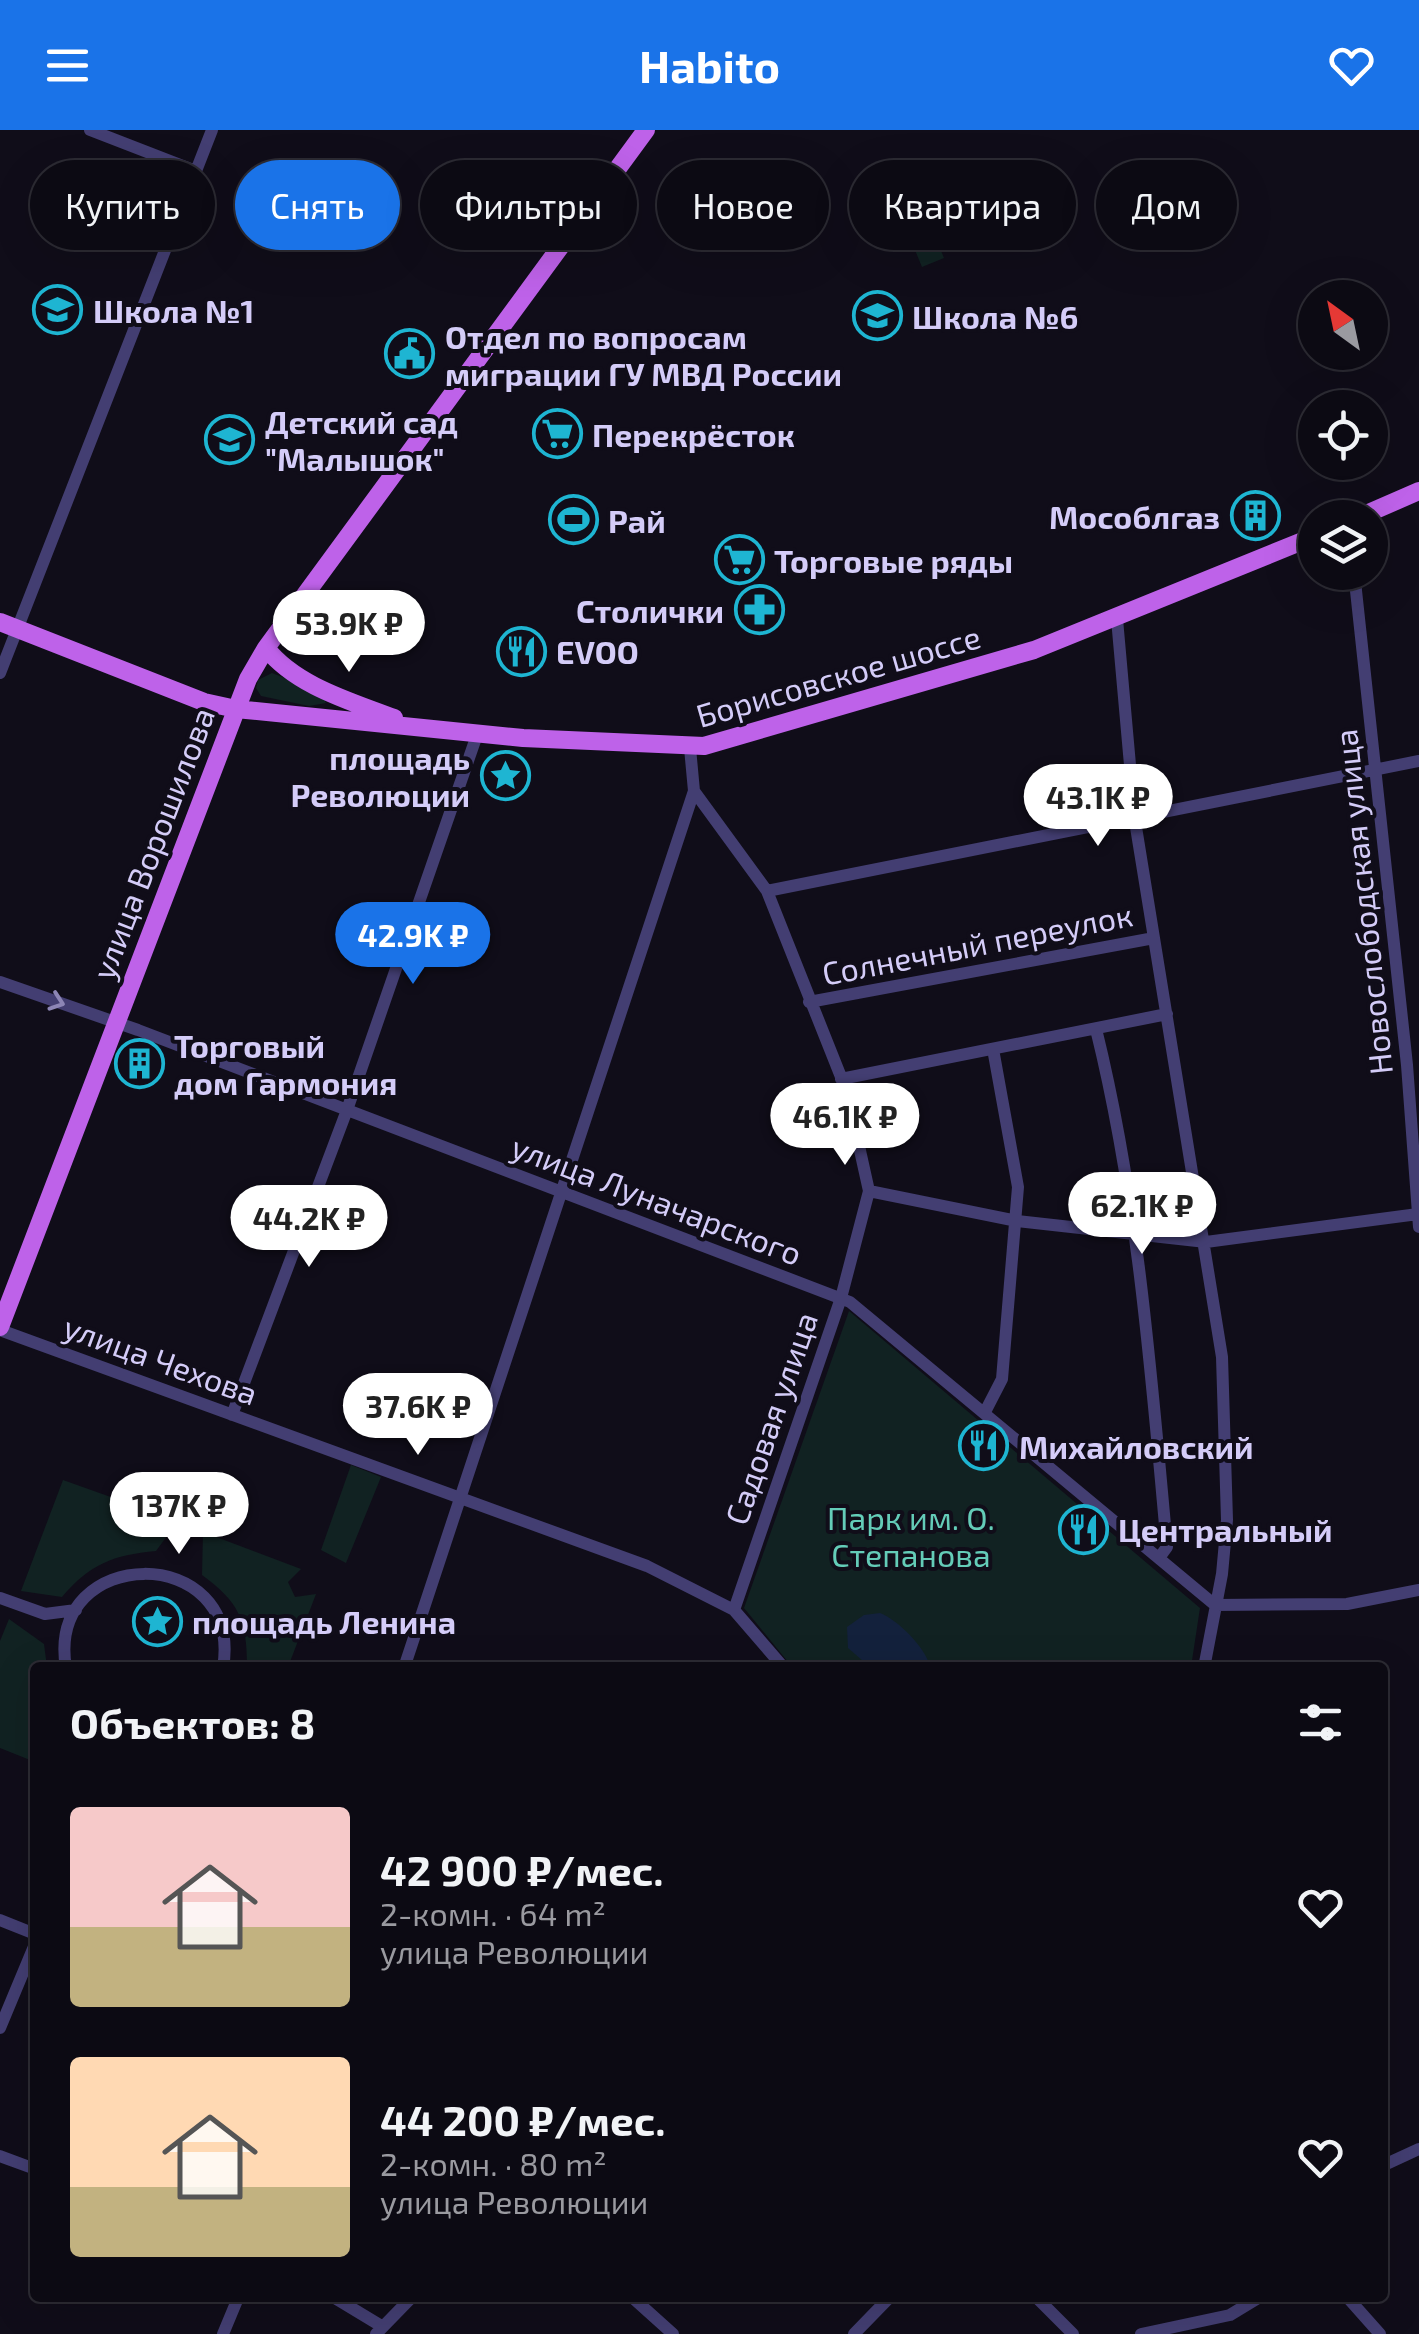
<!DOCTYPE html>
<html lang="ru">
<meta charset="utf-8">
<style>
:root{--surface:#0c0a13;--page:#15131c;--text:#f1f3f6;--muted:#9a9aa0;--line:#2c2b33;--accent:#1a73e8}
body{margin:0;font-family:"Exo 2",sans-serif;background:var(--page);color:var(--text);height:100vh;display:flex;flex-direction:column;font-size:38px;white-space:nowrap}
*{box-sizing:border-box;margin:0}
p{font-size:32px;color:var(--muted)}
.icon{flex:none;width:55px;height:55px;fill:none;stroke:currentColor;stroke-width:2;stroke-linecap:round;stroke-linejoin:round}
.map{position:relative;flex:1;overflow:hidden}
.panel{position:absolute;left:30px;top:1532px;width:1358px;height:640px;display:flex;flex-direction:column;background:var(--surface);border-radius:10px;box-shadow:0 10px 40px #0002,0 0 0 2px var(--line)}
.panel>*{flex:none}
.guide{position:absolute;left:30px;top:30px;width:1360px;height:90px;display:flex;gap:20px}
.needle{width:65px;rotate:327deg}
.buttons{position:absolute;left:1298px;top:150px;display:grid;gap:20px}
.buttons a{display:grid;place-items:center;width:90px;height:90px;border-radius:50%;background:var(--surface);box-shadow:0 10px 40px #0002,0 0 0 2px var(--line);font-size:50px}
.price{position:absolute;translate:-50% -85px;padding:0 22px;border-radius:35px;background:#fff;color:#222;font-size:32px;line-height:65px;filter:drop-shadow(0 2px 5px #0008)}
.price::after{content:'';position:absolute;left:50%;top:60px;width:30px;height:22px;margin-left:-15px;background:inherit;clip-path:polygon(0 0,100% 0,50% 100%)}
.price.on{background:var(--accent);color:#fff}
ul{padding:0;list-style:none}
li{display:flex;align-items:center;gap:30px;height:250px;padding:0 40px}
li span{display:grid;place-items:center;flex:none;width:280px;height:200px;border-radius:10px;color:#555}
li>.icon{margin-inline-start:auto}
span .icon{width:120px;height:120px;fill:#fffc;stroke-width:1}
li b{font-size:42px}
h2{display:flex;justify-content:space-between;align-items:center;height:120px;padding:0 40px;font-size:42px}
.tag{padding:0 35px;border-radius:45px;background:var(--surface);box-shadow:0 10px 40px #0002,0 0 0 2px var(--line);font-size:35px;line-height:90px}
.tag.on{background:var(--accent);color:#fff}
header{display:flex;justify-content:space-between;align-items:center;height:130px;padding:0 40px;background:var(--accent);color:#fff;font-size:45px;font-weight:700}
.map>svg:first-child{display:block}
.green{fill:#122}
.water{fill:#13213c}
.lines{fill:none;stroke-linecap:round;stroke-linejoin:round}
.minor{stroke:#433e72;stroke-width:12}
.major{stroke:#be62e9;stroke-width:18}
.oneway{stroke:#8c85b5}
.labels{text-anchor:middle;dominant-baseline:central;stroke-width:8;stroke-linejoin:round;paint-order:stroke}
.poi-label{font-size:32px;font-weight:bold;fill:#d4ccf8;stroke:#100d19;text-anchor:start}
.street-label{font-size:32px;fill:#d4ccf8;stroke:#100d19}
.park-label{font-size:32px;fill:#64ccb8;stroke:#100d19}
</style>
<header><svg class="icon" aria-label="menu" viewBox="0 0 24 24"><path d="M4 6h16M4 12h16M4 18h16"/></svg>Habito<svg class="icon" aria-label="heart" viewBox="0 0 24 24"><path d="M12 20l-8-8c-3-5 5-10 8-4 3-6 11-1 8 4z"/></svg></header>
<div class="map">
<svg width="1419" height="2204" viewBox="0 0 1419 2204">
<rect width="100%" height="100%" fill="#100d19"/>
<path class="green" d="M927,87l17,41 -22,9 -17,-41z
M272,543l49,19 5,11 -17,3 -48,-10 -5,-8 2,-8z
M849,1181l351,297 -9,59 -398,1 -49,-60z
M351,1335l30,12 -35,86 -25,-13z
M63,1350l115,41 -22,30c-43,4 -66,13 -94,46l-41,-6z
M203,1402l98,37 -13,13 7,15 21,-3 -28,73 -41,-1c0,-46 -8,-64 -45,-91z
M9,1489l35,25 3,23 -12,1v94l-35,-14v-107z"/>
<path class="water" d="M880,1483c18,7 46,35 50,54h-60l-22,-19 -1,-21 17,-12z"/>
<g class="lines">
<path class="minor" d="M90,0l106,41
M1354,442l53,493 12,162
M1117,489l18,202 87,536 5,163 -5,54 -18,94
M0,543l212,-543
M690,618l4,43 73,100 80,201 22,99 -28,107 -107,312
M767,761l652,-130
M0,852l138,48 712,272 365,303 132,-1 72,-14
M809,872l345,-64
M1096,899c42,170 55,344 71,518l-8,11
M841,949l326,-65
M869,1061l148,30 189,21 212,-28
M0,1200l647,236 87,44 50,58
M985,1282l17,-33 16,-192 -25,-138
M232,1285l115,-305 131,-378
M0,1468l45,16 31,-4
M66,1538c-21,-125 178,-126 157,0
M404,1538l290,-877
M0,1790l35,14
M0,1898l35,-84
M0,2026l35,13
M1382,2036l37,-17
M335,2168l48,29
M633,2168l40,36
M1037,2168l36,36
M1348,2168l32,36
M223,2204l15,-36
M376,2204l35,-36
M854,2204l35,-36
M1141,2204l89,-19 28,-17"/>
<path class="major" d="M1357,388l62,-27
M0,492l204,80 32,7 287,29 181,8 330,-96 281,-114
M266,518c30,38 84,53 128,70
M0,1197l248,-648 18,-31 380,-518"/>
</g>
<defs><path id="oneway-chevron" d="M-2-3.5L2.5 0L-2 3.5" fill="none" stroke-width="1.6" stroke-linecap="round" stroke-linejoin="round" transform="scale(2.5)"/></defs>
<use class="oneway" href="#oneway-chevron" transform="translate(57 872) rotate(19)"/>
<defs>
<symbol id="school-ring" viewBox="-11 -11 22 22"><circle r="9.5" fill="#100d19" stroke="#1eb5d2" stroke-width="1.5"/><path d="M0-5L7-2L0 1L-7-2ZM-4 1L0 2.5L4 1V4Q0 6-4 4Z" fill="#1eb5d2"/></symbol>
<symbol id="civic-ring" viewBox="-11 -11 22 22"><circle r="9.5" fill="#100d19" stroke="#1eb5d2" stroke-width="1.5"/><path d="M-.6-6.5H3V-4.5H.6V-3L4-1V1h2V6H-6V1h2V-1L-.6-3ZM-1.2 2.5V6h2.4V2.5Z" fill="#1eb5d2"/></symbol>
<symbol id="supermarket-ring" viewBox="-11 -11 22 22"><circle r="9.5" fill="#100d19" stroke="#1eb5d2" stroke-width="1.5"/><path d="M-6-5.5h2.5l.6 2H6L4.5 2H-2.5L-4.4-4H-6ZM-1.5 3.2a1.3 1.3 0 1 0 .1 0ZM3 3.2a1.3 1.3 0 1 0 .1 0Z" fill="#1eb5d2"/></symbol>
<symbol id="building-ring" viewBox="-11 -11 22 22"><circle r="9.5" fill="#100d19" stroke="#1eb5d2" stroke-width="1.5"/><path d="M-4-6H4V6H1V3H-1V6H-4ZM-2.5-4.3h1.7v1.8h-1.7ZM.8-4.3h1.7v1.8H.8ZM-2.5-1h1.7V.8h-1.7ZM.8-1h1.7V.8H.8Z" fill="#1eb5d2"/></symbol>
<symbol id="stadium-ring" viewBox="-11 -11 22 22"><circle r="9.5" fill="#100d19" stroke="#1eb5d2" stroke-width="1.5"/><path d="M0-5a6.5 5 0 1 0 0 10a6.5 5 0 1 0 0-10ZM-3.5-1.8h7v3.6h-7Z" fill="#1eb5d2"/></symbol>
<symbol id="pharmacy-ring" viewBox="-11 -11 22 22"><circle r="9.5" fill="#100d19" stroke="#1eb5d2" stroke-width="1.5"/><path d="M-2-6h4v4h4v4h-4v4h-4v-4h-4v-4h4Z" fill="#1eb5d2"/></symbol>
<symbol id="restaurant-ring" viewBox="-11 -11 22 22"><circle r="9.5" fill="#100d19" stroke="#1eb5d2" stroke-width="1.5"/><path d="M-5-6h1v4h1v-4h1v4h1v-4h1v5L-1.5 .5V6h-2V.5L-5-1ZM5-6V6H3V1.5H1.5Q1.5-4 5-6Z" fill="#1eb5d2"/></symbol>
<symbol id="sight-ring" viewBox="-11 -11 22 22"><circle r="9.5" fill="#100d19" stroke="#1eb5d2" stroke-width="1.5"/><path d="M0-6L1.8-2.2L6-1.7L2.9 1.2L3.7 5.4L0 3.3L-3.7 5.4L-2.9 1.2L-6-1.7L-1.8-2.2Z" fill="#1eb5d2"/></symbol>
</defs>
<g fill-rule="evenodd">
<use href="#school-ring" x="30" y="152" width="55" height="55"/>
<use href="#school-ring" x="850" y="158" width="55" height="55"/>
<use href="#civic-ring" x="382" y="196" width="55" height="55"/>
<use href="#supermarket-ring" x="530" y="276" width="55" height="55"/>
<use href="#school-ring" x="202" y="282" width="55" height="55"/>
<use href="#building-ring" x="1228" y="358" width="55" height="55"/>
<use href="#stadium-ring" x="546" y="362" width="55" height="55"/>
<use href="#supermarket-ring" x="712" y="402" width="55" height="55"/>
<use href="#pharmacy-ring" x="732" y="452" width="55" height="55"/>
<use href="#restaurant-ring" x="494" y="494" width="55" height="55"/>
<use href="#sight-ring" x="478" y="618" width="55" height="55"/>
<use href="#building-ring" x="112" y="906" width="55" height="55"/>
<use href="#restaurant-ring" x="956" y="1288" width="55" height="55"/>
<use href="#restaurant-ring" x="1056" y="1372" width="55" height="55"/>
<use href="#sight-ring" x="130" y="1464" width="55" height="55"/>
</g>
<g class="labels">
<g class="poi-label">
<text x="93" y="180">Школа №1</text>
<text x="912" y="186">Школа №6</text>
<text x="445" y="206">Отдел по вопросам<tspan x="445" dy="37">миграции ГУ МВД России</tspan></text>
<text x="265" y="291">Детский сад<tspan x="265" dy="37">"Малышок"</tspan></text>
<text x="592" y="304">Перекрёсток</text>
<text x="1220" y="386" text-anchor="end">Мособлгаз</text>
<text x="608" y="390">Рай</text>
<text x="774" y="430">Торговые ряды</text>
<text x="724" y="480" text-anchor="end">Столички</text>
<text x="556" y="521">EVOO</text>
<text x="470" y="627" text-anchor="end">площадь<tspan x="470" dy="37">Революции</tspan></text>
<text x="174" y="915">Торговый<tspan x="174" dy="37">дом Гармония</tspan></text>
<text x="1019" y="1316">Михайловский</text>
<text x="1118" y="1399">Центральный</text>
<text x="192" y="1491">площадь Ленина</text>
</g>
<g class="street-label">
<text transform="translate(838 545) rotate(-16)">Борисовское шоссе</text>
<text transform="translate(152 713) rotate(-69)">улица Ворошилова</text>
<text transform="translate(1362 772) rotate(-96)">Новослободская улица</text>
<text transform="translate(977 813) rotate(-11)">Солнечный переулок</text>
<text transform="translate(657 1069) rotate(21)">улица Луначарского</text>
<text transform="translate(161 1229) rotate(20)">улица Чехова</text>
<text transform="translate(770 1288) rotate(-71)">Садовая улица</text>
</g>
<g class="park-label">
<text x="911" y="1387">Парк им. О.<tspan x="911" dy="37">Степанова</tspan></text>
</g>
</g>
</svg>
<div class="buttons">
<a><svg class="needle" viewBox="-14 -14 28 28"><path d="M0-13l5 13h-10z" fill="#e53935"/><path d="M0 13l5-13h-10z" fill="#9a9aa0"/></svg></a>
<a><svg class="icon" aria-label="locate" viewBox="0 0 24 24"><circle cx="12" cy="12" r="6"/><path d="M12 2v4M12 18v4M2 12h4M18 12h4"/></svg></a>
<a><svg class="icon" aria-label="layers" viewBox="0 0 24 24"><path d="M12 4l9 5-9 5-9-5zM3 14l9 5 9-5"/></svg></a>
</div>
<b class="price" style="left:349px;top:545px">53.9K ₽</b>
<b class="price" style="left:1098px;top:719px">43.1K ₽</b>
<b class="price on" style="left:413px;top:857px">42.9K ₽</b>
<b class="price" style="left:845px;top:1038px">46.1K ₽</b>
<b class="price" style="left:1142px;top:1127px">62.1K ₽</b>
<b class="price" style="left:309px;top:1140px">44.2K ₽</b>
<b class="price" style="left:418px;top:1328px">37.6K ₽</b>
<b class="price" style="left:179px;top:1427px">137K ₽</b>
<div class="guide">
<a class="tag">Купить</a>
<a class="tag on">Снять</a>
<a class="tag">Фильтры</a>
<a class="tag">Новое</a>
<a class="tag">Квартира</a>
<a class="tag">Дом</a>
</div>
<section class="panel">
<h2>Объектов: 8<svg class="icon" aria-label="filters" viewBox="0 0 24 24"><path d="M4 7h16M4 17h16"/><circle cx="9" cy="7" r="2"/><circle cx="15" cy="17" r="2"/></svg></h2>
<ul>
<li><span style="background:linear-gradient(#f6c9c9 60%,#c2b280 0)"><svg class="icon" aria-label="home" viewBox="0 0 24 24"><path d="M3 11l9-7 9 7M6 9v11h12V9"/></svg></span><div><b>42 900 ₽/мес.</b><p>2-комн. · 64 m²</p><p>улица Революции</p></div><svg class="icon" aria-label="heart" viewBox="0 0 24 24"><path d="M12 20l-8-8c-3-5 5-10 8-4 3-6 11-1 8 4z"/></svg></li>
<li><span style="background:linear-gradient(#ffd9b3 65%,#c2b280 0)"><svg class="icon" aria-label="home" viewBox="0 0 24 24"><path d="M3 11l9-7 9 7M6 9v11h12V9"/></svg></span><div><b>44 200 ₽/мес.</b><p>2-комн. · 80 m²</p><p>улица Революции</p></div><svg class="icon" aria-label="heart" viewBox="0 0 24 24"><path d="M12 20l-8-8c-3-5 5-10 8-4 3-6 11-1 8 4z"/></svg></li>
</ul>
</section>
</div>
